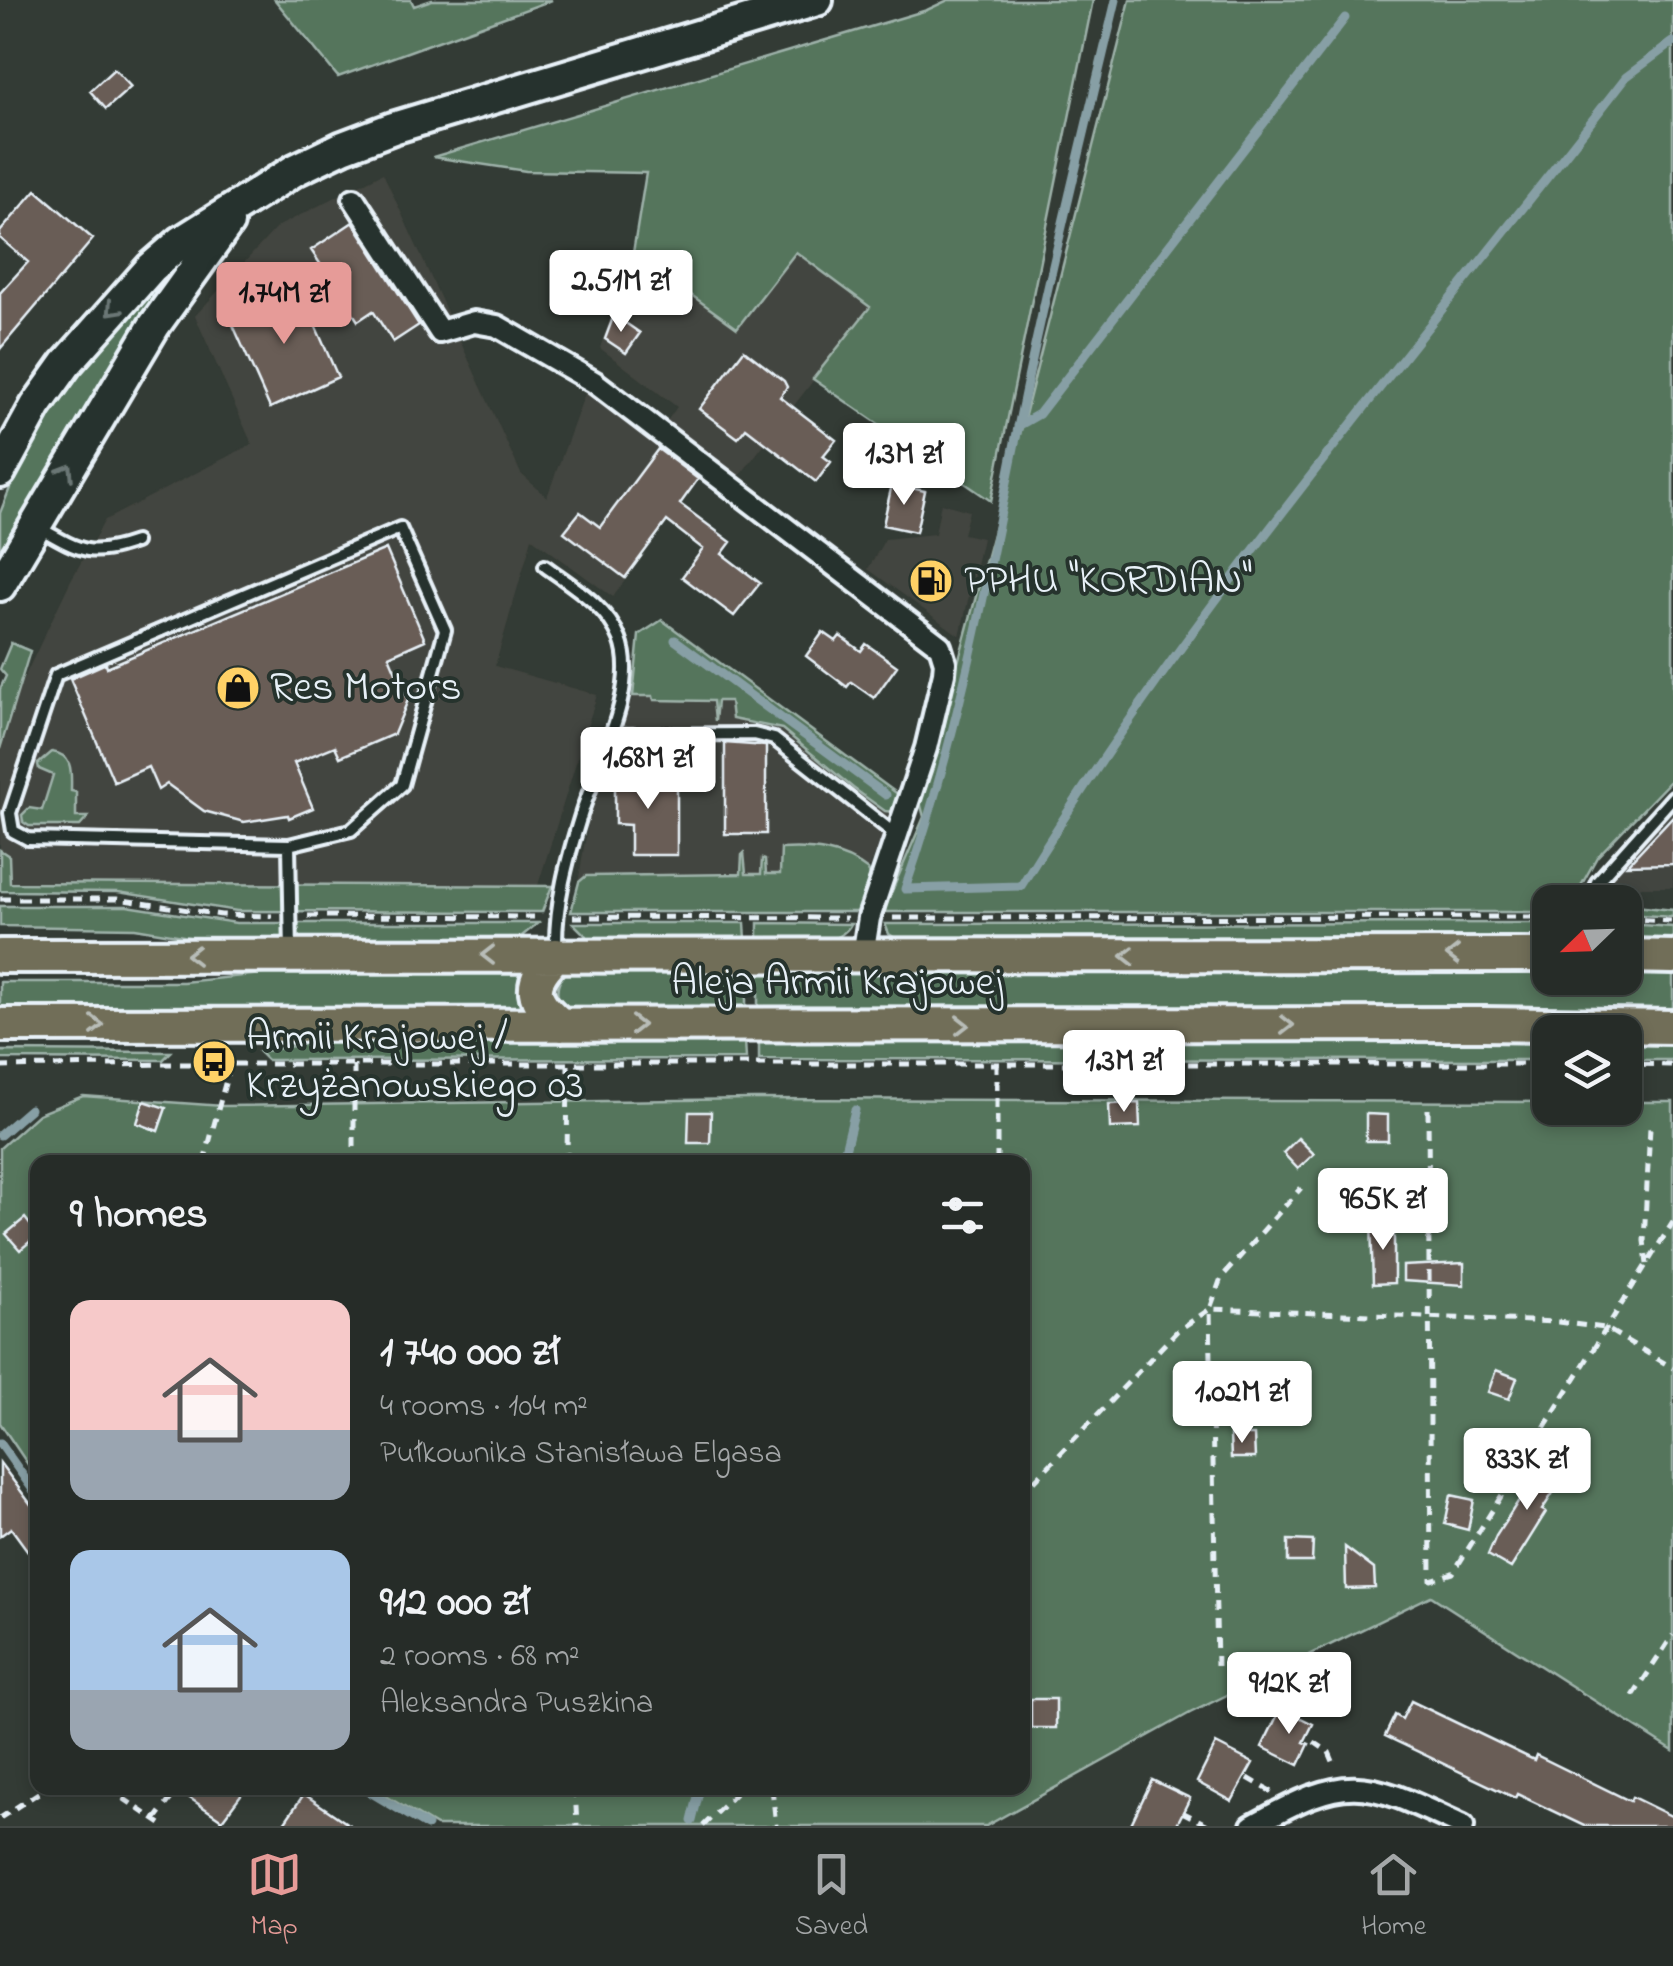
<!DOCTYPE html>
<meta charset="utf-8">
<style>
:root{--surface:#262c28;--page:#2e3430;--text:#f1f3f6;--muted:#a4a7a8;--line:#424845;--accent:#e69b98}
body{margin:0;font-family:"Indie Flower",sans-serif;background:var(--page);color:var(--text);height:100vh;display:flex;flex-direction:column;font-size:38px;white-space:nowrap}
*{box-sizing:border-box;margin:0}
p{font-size:32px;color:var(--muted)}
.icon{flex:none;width:55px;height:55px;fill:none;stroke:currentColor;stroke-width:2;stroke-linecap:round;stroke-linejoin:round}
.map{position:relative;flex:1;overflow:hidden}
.sheet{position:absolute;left:30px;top:1155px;width:1000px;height:640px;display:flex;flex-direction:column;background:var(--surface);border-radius:20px;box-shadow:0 5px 15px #0003,0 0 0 2px var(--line)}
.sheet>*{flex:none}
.needle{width:65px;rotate:247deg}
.controls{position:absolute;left:1532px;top:885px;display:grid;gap:20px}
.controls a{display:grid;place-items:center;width:110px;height:110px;border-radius:20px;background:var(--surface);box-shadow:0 5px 15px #0003,0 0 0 2px var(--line);font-size:50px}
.price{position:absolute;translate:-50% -85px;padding:0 22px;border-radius:10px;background:#fff;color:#222;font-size:32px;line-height:65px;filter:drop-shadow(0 2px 5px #0008)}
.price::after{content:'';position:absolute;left:50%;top:60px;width:30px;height:22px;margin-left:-15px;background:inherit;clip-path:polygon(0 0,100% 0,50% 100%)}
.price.selected{background:var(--accent);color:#111}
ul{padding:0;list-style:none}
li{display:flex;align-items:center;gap:30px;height:250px;padding:0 40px}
li span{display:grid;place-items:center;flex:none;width:280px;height:200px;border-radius:20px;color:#555}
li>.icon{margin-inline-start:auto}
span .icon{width:120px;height:120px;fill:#fffc;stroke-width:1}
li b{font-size:42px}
h2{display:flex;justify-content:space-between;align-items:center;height:120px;padding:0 40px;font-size:42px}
.tabs{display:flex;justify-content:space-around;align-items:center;height:140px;border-top:2px solid var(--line);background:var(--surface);font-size:28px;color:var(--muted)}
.tabs a{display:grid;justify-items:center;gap:5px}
.tabs .selected{color:var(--accent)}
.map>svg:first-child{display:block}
.built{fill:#43453f}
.green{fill:#55745c;stroke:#9eb2aa;stroke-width:2.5}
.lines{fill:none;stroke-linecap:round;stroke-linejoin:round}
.stream{stroke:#879fa5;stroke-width:9}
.building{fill:#695d57;stroke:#e8f1f8;stroke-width:2.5}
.lane-casing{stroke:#e8f1f8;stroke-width:18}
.street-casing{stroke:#e8f1f8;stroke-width:28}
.secondary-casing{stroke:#e8f1f8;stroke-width:38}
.primary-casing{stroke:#e8f1f8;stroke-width:40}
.path{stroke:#e8f1f8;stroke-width:5;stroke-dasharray:10 8;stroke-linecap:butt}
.lane{stroke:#26332d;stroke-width:10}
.street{stroke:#26332d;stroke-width:20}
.secondary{stroke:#26332d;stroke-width:30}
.primary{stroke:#716e59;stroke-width:32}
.oneway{stroke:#6a7674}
.oneway2{stroke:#b8bdb8}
.labels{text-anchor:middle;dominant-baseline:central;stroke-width:8;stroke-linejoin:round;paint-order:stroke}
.poi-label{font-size:42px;fill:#e8f1f8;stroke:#26332d;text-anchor:start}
.street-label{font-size:42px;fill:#e8f1f8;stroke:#26332d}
</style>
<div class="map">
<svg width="1673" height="1826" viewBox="0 0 1673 1826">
<rect width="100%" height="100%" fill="#333b35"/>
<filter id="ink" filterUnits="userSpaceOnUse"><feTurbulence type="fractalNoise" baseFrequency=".01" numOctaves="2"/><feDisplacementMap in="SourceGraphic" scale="20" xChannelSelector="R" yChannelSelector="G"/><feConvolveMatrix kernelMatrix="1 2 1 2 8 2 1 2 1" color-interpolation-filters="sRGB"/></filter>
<g filter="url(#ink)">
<path class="built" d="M383,173l138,301 26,23 40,-109 111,91 -85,118 -81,-59 -37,128 102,29 -59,190 -529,-2v-27l-9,-4v-124l71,-148 34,-60 147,-76 -57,-128 82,-89z
M795,252l75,55 -132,171 -74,-53 13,-18 -77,-59 33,-95 104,74z
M941,503l28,8 -6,23 19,4 -22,98 -92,-67 17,-30 50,-5z
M633,696h20l1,4h77l1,19 41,6 21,13 59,50 32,23 8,1 -25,58 -36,-18 -15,-3 -36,1v24l-199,4 -4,6 15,-92z
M1673,810v77h-72z"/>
<path class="green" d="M275,0h136l3,6 18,-6h120l-214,77z
M948,0h145l-102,501 -178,-122 57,-72 -74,-55 -59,76 -104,-75 13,-80 -120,-2 -93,-14 494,-147z
M1130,0h543v778l-76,79 -25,45h-22v10h-665l2,-21h5l32,-74 -4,-15 101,-371z
M192,248l-115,190 -52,72 -25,43v-40l30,-75 85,-117z
M662,620l237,175 -6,17 -8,-1 -32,-23 -71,-59 -50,-10 -2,-18h-13l-2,20 -2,-20 -59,-1 -1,-4h-20l6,-61z
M11,643l19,8 -30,98v-60l6,-13 -6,-7z
M52,752c22,3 19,21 19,39l5,1v25h12l-8,9h-51l-6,-4 -1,-7 7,-7 13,2 11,-35 -14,-6 -1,-5z
M781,849c31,-2 61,1 87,21l2,6 -13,36h-286l8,-30 7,-6 155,-2 1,-19 2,-2 2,21h15l1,-15 3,1 1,14h14z
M0,850l9,6 1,27 542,3 -10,26 -305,-1 -119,-19 -118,-1z
M1625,905l48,5v7l-48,-3z
M0,906h127l109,17h302l-21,17 -304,1 -78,-13 -135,-2z
M573,923h172l1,17h-156z
M758,923l93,1c-14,27 -66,16 -93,16z
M1550,923v16l-651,1 -10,-6 -4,-10z
M1625,924l48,3v15l-48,-1z
M311,969h215l2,40 -528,1v-28h183z
M758,969h792v9h75v-8l48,1v41l-915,-1z
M746,970v40l-181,1c-10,-14 -11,-27 1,-39z
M398,1040h347l1,19 -479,1 -8,-8 62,-11z
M759,1040h791v20l-791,-1z
M1625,1040l48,1v19h-48z
M0,1052v-1l171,1 -8,8 -163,-1z
M83,1096l140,10 531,-7 796,3v6h75v-6h48v649l-242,-155 -241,117 -204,113h-550l-63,-38h649v-626h-984l-1,316 -37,-55v-275l38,-34z"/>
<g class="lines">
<path class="stream" d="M1116,0c-31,131 -64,262 -91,393 -34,166 -64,336 -120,496l116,-3c176,-287 399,-543 605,-809l47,-35
M1018,426l21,-12 306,-396
M675,640l211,155
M0,1135l30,-26
M842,1162l13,-52
M0,1443l38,54
M363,1788l64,38
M692,1821l8,-33"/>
</g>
<path class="building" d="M114,69l17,18 -25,22 -16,-18z
M36,190l57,49 -93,110v-56l28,-31 -28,-24v-6z
M353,222l66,103 -26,17 -20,-31 -15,10 -47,-71z
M298,286l40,91 -68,31 -41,-92z
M614,315l26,18 -14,20 -21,-14z
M744,350l40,31 3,6 -7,10 56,43 -13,16 8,6 -15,20 -70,-54 -8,10 -39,-29z
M658,449l40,30 -18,25 51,38 -9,12 38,29 -26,33 -52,-39 21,-28 -36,-28 -42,57 -61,-46 16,-20 20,15z
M892,484l33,7 -9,41 -33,-7z
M386,549l39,91 -36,16 19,44 -14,34 -54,23 -5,-11 -41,17 19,45 -24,10 -1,-3 -44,7 -40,-11 -37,-27 -9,6 -10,-23 -34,15 -44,-103 36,-16 1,4z
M823,632l13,9 4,-5 21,15 5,-7 31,22 -23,32 -23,-16 -4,5 -41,-31z
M725,743l41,3v88h-41z
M677,773v82h-47v-30l-15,-1v-50z
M1673,816v48l-46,1z
M144,1101l22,7 -8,23 -21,-8z
M1139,1103l1,24 -30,1 -1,-24z
M689,1112h22l-1,31h-22z
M1366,1114l22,1v26h-22z
M1298,1138l16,16 -16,15 -15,-16z
M25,1218l13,17 -18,15 -14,-16z
M1371,1222l23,1v60l-21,1z
M1464,1263v22l-61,-4v-15z
M1496,1370l21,8 -8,21 -21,-7z
M1230,1435h24l1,23h-24z
M1548,1455l21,13 -27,42 4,2 -35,56 -23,-13 8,-19z
M0,1463l38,51v51l-27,-37 -11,8z
M1451,1495l23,5 -6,30 -23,-6z
M1288,1540l25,1 -1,21h-24z
M1345,1547l29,22 1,19 -29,1z
M1031,1699h25v29h-25z
M1411,1701l123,59 2,-5 94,46 2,-4 41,20v9h-89l-67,-32 -2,4 -130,-62 10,-21 7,4z
M1281,1708l32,16 -9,18 5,2 -10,21 -37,-18z
M1216,1744l37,19 -21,38 -35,-19z
M1152,1780l38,18 -14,28h-46z
M175,1788h71l-24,32z
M304,1794l47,32h-69z"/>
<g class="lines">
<defs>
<path id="lane" d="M38,527c42,24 51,31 97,15
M400,528l45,102 -43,155 -51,45 -62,15 -261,-6 -15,-8 -3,-18 46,-138z
M545,566c27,20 62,40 75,73 20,50 -24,127 -39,176 -14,45 -26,88 -25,135
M609,735l145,-1 20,5 122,96
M289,845l2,109
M1589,902l8,-20 76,-85"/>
<path id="street" d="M354,199l86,133 34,-10 23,4 97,56 346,264 5,16 -1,11 -18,75 -57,170 -6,38
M1252,1826c99,-56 112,-46 211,0"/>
<path id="secondary" d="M0,472l36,-66 30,-42 85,-96 30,-26 114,-72 48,-23 50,-19 424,-128
M0,585l154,-259 74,-103"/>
<path id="primary" d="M556,955c-30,30 -25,45 5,70
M0,956l1550,-1
M1625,956l48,1
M0,1025l1484,-1 189,3"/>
</defs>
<use href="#lane" class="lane-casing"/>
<use href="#street" class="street-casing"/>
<use href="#secondary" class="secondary-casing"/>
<use href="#primary" class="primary-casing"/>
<path class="path" d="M0,899h117l104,16 51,1
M308,916l234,1
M573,917l274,1
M893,918l657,-1
M1625,919l48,2
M1625,1064l48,1
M354,1065v97
M0,1067l165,-3h1385
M1428,1109l3,471 22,-7 220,-351
M204,1162l26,-97
M567,1162l1,-97
M997,1162v-98
M1647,1264l-3,-23 6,-114
M1022,1494l155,-163 33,-22 348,13 47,6 68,40
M1217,1666l-7,-357 11,-31 80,-90
M1633,1696l40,-61
M1314,1742l15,10 7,16
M1248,1778l24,14
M108,1788l56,38
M575,1788l2,38
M772,1788l4,38
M1008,1788v1
M1182,1812l28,14
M0,1818l46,-30
M155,1820l21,-28
M703,1826l38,-38"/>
<use href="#lane" class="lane"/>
<use href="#street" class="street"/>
<use href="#secondary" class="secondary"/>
<use href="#primary" class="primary"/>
</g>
<defs><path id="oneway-chevron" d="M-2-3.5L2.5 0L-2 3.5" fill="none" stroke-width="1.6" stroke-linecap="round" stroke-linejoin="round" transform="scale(2.5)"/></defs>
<g class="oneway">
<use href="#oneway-chevron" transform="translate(113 309) rotate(133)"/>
<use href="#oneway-chevron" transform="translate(67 471) rotate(-58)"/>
</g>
<g class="oneway2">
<use href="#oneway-chevron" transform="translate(193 955) rotate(180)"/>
<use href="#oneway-chevron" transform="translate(488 955) rotate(-180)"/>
<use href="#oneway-chevron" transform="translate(1453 955) rotate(180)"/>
<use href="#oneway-chevron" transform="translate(1128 956) rotate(-180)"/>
<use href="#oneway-chevron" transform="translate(97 1025)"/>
<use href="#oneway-chevron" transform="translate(637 1025)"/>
<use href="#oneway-chevron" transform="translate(962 1025)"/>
<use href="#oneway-chevron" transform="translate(1287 1025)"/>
</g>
</g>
<defs>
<symbol id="fuel-disc" viewBox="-11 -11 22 22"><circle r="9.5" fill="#ffd166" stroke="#26332d"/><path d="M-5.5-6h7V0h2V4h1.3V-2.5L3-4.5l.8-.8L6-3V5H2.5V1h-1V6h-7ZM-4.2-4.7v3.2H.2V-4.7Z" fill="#111"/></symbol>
<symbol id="shop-disc" viewBox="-11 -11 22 22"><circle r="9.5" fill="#ffd166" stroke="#26332d"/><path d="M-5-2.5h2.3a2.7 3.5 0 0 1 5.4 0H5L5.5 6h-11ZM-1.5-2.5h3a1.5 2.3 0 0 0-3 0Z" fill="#111"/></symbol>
<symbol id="bus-disc" viewBox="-11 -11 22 22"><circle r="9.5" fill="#ffd166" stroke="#26332d"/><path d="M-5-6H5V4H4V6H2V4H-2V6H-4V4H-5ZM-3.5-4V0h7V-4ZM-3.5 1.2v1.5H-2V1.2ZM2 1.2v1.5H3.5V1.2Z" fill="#111"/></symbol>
</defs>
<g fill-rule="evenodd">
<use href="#fuel-disc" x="906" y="556" width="50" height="50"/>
<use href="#shop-disc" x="213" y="663" width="50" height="50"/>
<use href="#bus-disc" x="189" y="1037" width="50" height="50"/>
</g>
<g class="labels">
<g class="poi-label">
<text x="964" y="581">PPHU "KORDIAN"</text>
<text x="270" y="688">Res Motors</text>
<text x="246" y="1038">Armii Krajowej /<tspan x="246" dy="48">Krzyżanowskiego 03</tspan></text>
</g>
<g class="street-label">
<text x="837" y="983">Aleja Armii Krajowej</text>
</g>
</g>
</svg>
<div class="controls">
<a><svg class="needle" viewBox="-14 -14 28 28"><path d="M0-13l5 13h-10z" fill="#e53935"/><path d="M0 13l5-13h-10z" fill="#a4a7a8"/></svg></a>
<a><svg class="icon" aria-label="layers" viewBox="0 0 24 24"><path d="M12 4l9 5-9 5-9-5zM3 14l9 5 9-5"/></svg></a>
</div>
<b class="price" style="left:621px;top:335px">2.51M zł</b>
<b class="price selected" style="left:284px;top:347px">1.74M zł</b>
<b class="price" style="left:904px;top:508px">1.3M zł</b>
<b class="price" style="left:648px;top:812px">1.68M zł</b>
<b class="price" style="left:1124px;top:1115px">1.3M zł</b>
<b class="price" style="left:1383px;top:1253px">965K zł</b>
<b class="price" style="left:1242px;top:1446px">1.02M zł</b>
<b class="price" style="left:1527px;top:1513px">833K zł</b>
<b class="price" style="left:1289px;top:1737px">912K zł</b>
<section class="sheet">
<h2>9 homes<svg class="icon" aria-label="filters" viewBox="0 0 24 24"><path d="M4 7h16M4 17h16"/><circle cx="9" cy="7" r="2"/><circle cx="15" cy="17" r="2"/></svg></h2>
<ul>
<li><span style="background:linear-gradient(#f6c9c9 65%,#9aa5b1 0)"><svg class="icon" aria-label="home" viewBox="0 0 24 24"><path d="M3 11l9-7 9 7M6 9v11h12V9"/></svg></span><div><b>1 740 000 zł</b><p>4 rooms · 104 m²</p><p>Pułkownika Stanisława Elgasa</p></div></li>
<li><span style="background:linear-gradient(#a9c7e8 70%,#9aa5b1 0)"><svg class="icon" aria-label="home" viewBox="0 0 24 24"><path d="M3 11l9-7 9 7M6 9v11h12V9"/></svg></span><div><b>912 000 zł</b><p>2 rooms · 68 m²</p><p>Aleksandra Puszkina</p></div></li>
</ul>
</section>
</div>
<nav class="tabs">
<a class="selected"><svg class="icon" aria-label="map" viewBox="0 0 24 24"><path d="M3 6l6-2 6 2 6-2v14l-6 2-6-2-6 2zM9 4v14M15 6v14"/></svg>Map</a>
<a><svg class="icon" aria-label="saved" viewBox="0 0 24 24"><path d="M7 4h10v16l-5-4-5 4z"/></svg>Saved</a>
<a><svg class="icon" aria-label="home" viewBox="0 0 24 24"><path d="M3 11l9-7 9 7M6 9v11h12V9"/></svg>Home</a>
</nav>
